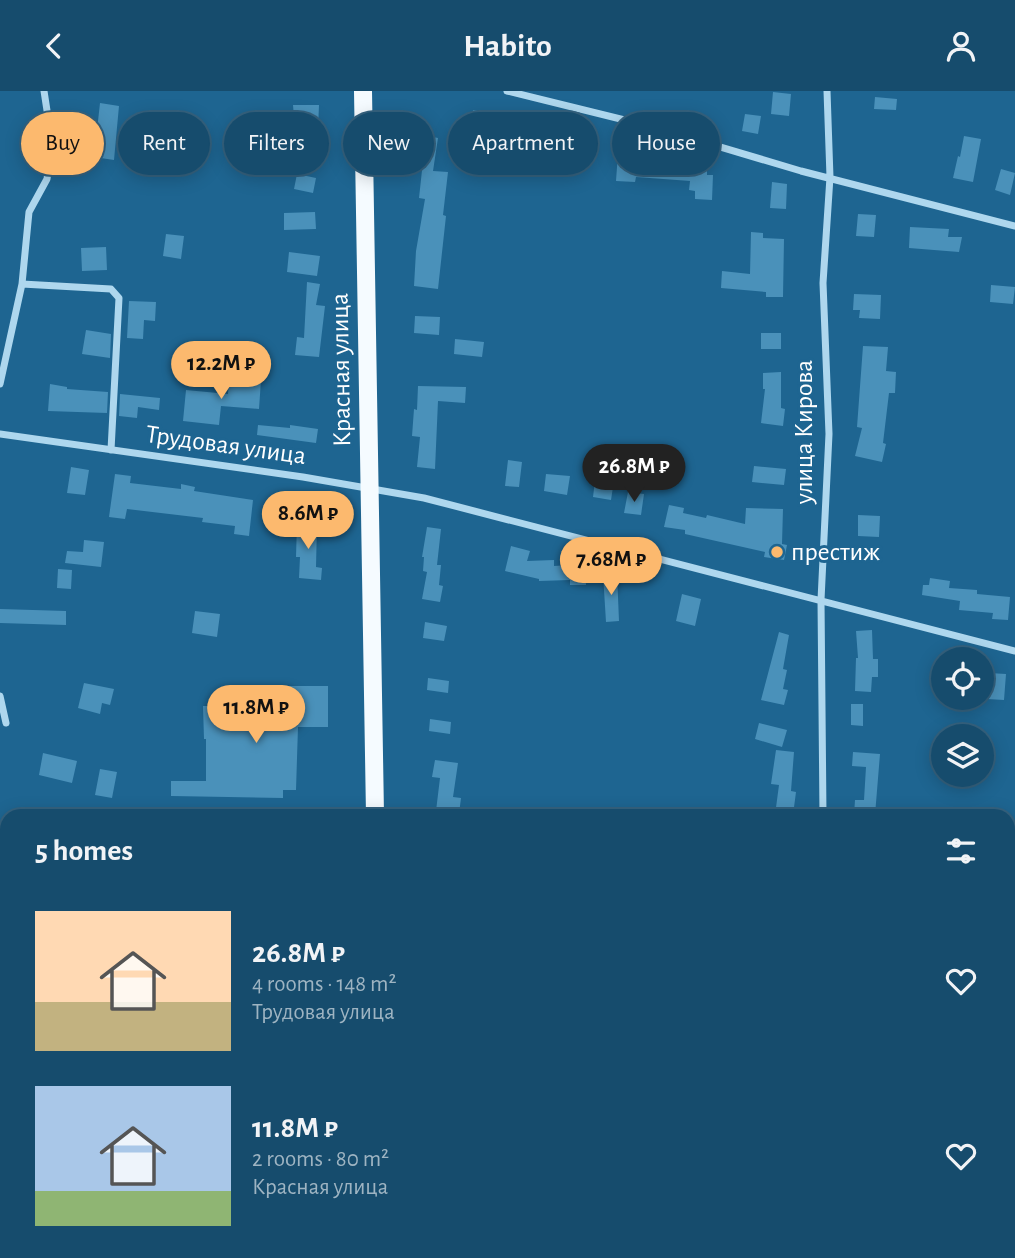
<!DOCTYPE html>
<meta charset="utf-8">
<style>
:root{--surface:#164c6d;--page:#235675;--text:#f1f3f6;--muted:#9eb4c2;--line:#356380;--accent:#fcb96e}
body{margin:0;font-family:"Alegreya Sans",sans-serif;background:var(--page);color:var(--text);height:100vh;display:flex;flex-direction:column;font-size:26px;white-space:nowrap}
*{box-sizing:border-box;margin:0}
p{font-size:23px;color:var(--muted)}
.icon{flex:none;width:38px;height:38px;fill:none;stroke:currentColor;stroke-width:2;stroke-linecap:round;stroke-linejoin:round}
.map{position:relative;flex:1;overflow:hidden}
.sheet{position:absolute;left:0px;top:718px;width:1015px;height:450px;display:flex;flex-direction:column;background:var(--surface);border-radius:21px 21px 0 0;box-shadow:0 4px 18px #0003,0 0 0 2px var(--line)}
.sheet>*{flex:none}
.hud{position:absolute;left:21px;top:21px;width:973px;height:63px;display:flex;gap:14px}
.fabs{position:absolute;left:931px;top:556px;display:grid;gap:14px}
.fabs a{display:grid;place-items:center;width:63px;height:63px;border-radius:50%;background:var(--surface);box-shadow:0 4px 18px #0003,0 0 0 2px var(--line);font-size:35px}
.price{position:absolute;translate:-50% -60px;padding:0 16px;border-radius:24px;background:var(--accent);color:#111;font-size:23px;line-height:46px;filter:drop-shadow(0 2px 4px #0008)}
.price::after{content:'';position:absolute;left:50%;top:42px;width:21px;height:16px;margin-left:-10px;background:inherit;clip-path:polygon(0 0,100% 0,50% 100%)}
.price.selected{background:#222;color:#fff}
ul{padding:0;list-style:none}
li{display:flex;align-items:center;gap:21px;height:175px;padding:0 35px}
li span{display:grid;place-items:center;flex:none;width:196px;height:140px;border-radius:0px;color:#555}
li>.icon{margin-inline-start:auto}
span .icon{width:84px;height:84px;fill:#fffc;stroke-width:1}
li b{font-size:30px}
h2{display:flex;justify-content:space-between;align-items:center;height:84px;padding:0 35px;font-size:30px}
.chip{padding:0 24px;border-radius:32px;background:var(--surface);box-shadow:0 4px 18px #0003,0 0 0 2px var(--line);font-size:24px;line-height:63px}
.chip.selected{background:var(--accent);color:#111}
header{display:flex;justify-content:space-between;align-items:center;height:91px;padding:0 35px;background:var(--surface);font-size:32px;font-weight:700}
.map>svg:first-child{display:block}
.building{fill:#4a91ba}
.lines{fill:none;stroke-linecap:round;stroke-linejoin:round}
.street{stroke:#aed7ee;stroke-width:7}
.primary{stroke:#f5fbff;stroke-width:18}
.poi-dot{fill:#fcb96e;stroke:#1e6591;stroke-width:2.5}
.labels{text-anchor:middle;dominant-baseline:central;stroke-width:6;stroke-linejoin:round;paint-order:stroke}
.street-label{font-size:26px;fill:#fff;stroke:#1e6591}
.poi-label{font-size:26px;fill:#fff;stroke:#1e6591;text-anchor:start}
</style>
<header><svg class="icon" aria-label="back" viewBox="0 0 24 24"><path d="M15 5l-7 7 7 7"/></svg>Habito<svg class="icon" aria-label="person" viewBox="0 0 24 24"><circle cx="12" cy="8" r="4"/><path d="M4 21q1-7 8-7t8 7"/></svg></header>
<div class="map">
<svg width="1015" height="1167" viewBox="0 0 1015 1167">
<rect width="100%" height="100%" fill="#1e6591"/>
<path class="building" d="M773,1l18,2 -2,22 -18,-2z
M875,6l22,2 -1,11 -22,-1z
M100,12l19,3 -5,54 -20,-3z
M293,14h26l-2,48 -26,-3 3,-33z
M473,19l34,8 -1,4 28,4 -4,21 -61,-13z
M745,23l16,2 -3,18 -16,-3z
M557,40l40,5 -1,12 -10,-1v14l-32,-5z
M414,42l24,5 -5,33 15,1 -5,43 3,1 -8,73 -24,-3 2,-35 9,-52 -6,-1 5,-46 -13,-2z
M964,45l17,3 -8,43 -20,-4 5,-22 2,1z
M618,62l51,3v9l38,2v8h6l-1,25 -17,-1v-8l-6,-1 1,-9 -54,-4 -1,5 -19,-1z
M1001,78l14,4 -5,22 -15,-5z
M297,83l19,4 -3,15 -19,-4z
M772,91l15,2 -1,25 -16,-1z
M315,121l1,17 -32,1v-17z
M858,123l18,1 -2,22 -18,-1z
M910,136l39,2 -1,8h14l-3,15 -50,-4z
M751,141l12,1v5l21,1 -1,58h-17v-5l-45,-4 1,-17 28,3z
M166,143l18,2 -3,23 -18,-3z
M106,156l1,23 -25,1 -1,-23z
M289,161l31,4 -3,20 -30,-4z
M307,191l13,2 -4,21 9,1 -6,51 -24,-2 2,-18 7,1z
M991,194l24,2 -2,17 -23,-2z
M854,203l27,1 -1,24 -21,-1 1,-8h-7z
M129,210l27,1 -1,19 -11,-1 -1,19 -16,-1z
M415,225l25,1 -1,18 -25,-2z
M86,239l25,4 -1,24 -28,-4z
M761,242h20v16h-20z
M455,248l29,3 -2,15 -28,-3z
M863,255l25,1 -2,24 10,1 -1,21h-6l-6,50 3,1 -4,18 -27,-6 7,-28 -5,-1z
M781,281v36l4,1 -2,17 -22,-3 4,-34h-2v-16z
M229,287l32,2 -2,29 -38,-3 -2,19 -36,-4 3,-31 42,4z
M50,293l17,3v2l41,3 -1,21 -59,-2z
M418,295l48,1 -1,16 -27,-2 -3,68 -18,-2 3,-30 -8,-1 2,-27 3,1z
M120,303l40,4 -1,12 -21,-3 -1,11 -18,-2z
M258,334l32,3v-3l28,4 -2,14 -59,-8z
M508,369l14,2 -3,25 -14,-1z
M754,375l32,3 -2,16 -32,-3z
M71,376l18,3 -4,25 -18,-2z
M596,381l19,2 -4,26 -18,-3z
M115,383l16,2 -1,7 51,6v-5l14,3 -1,4 59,9 -4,36 -15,-2 1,-8 -33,-4 1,-4 -76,-9 -2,10 -16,-2z
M546,383l24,2 -3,19 -23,-4z
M628,401l16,2 -3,21 -17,-2z
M669,414l15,3 -1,5 23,5 1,-3 38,9 1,-16 37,1 -1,35 5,1 -3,15 -20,-3 1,-5 -80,-18v-4l-21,-3z
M858,424l22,1 -1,21 -21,-1z
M297,432l20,1 -1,43 6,1 -1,12 -22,-2 1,-21h-4z
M427,436l14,2 -4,36h4l-2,20 4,1 -3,16 -18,-3 5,-27 -4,-1 1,-14h-2z
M84,449l20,2 -3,25 -36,-4 2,-12 16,1z
M511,455l19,5 -3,10 27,-1v6l31,-2 1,21h-16v-5l-31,1v-2l-34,-8z
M58,478l14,1 -1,19 -14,-1z
M617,482l2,48 -13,1 -3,-48z
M930,487l20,3 -1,7 28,2v4l33,3 -2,23 -16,-1 1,-6 -34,-3 1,-9 -38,-6 1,-10h6z
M682,503l19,5 -6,27 -19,-5z
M0,518l66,2v14l-66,-2z
M195,520l25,3 -3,23 -25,-4z
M425,531l22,4 -3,15 -21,-3z
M872,539l1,29h5v18h-6l-1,15 -16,-1 1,-33h2l-2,-27z
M779,541l10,3 -6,34 4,1 -4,19 5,1 -4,15 -23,-5z
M989,582l17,1 -2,26 -17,-1z
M428,587l21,3 -1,12 -21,-3z
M84,592l30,6 -4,16 -8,-2 -2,11 -22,-6z
M279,595h49v41h-30l-2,63h-13v8l-112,-2v-15h35v-42h-2l-1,-33h76z
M851,613h12v22l-12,-1z
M430,628l21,3 -1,12 -21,-3z
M759,632l28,7 -5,17 -27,-8z
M776,659l18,2 -3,39 5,1 -3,23h-18l4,-30 -8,-1z
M853,661l27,2 -5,61h-21l1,-15h9l2,-33 -14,-1z
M43,662l34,8 -5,22 -33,-8z
M435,669l23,3 -5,34 8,1 -2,16 -23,-3 4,-33 -8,-1z
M100,678l17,3 -5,26 -17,-3z"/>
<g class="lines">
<path class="street" d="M507,0l146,36 148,44 214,55
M22,193l89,5 8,9 -8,152
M0,293l22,-100 7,-72 18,-33 5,-36 -8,-52
M0,343l303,43 121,21 591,153
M0,605l6,27
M823,724l-2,-215 8,-166 -6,-151 7,-106 -3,-86
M1008,993l7,2
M828,1167v-7"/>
<path class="primary" d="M363,0l12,724
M381,1160v7"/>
</g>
<circle class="poi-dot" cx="777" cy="461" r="7"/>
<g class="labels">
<g class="street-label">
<text transform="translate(341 279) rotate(-91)">Красная улица</text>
<text transform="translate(804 341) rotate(-90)">улица Кирова</text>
<text transform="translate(226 354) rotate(8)">Трудовая улица</text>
</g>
<g class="poi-label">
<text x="791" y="461">престиж</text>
</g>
</g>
</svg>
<div class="fabs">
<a><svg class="icon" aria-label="locate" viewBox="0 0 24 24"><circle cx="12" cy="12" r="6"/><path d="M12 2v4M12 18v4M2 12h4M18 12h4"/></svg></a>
<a><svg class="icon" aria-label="layers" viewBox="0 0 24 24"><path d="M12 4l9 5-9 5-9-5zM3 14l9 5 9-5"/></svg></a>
</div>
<b class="price" style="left:221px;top:310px">12.2M ₽</b>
<b class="price selected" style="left:634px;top:413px">26.8M ₽</b>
<b class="price" style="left:308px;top:460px">8.6M ₽</b>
<b class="price" style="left:611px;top:506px">7.68M ₽</b>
<b class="price" style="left:256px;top:654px">11.8M ₽</b>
<div class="hud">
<a class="chip selected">Buy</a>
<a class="chip">Rent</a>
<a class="chip">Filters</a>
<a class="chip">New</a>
<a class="chip">Apartment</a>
<a class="chip">House</a>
</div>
<section class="sheet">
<h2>5 homes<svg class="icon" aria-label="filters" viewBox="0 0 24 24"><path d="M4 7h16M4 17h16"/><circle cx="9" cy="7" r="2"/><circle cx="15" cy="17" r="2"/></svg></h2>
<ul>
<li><span style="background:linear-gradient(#ffd9b3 65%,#c2b280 0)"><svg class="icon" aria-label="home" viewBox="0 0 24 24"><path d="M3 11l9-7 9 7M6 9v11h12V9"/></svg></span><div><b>26.8M ₽</b><p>4 rooms · 148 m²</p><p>Трудовая улица</p></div><svg class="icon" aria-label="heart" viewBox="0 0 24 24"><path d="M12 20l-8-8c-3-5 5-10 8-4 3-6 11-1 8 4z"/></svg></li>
<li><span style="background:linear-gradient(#a9c7e8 75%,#8fb573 0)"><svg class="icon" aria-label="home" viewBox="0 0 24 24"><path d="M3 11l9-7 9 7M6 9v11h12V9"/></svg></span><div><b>11.8M ₽</b><p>2 rooms · 80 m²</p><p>Красная улица</p></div><svg class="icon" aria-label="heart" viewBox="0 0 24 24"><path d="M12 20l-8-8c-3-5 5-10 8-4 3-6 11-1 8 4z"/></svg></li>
</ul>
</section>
</div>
